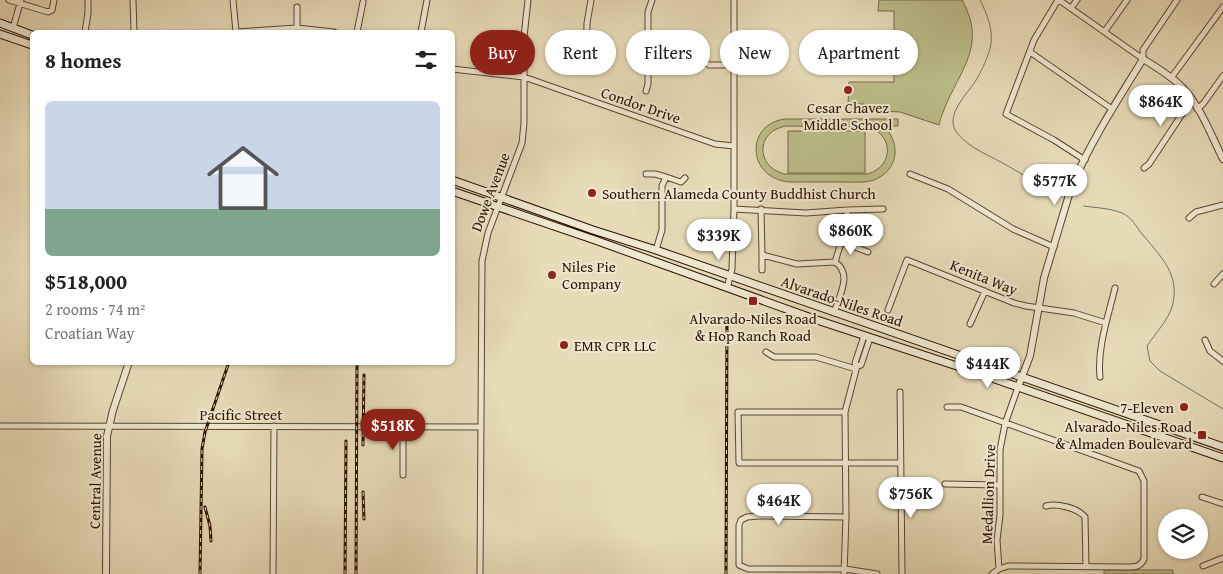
<!DOCTYPE html>
<meta charset="utf-8">
<style>
:root{--surface:#fff;--page:#f6f6f6;--text:#202124;--muted:#757577;--accent:#8f2418}
body{margin:0;font-family:"Gentium Book Plus",serif;background:var(--page);color:var(--text);height:100vh;display:flex;flex-direction:column;font-size:19px;white-space:nowrap}
*{box-sizing:border-box;margin:0}
p{font-size:16px;color:var(--muted)}
.icon{flex:none;width:28px;height:28px;fill:none;stroke:currentColor;stroke-width:2;stroke-linecap:round;stroke-linejoin:round}
.map{position:relative;flex:1;overflow:hidden}
.details{position:absolute;left:30px;top:30px;width:425px;height:335px;display:flex;flex-direction:column;background:var(--surface);border-radius:8px;box-shadow:0 1px 4px #0004}
.details>*{flex:none}
.guide{position:absolute;left:470px;top:30px;width:475px;height:45px;display:flex;gap:10px}
.tools{position:absolute;left:1158px;top:509px;display:grid;gap:10px}
.tools a{display:grid;place-items:center;width:50px;height:50px;border-radius:50%;background:var(--surface);box-shadow:0 1px 4px #0004;font-size:25px}
.price{position:absolute;translate:-50% -42px;padding:0 11px;border-radius:18px;background:#fff;color:#222;font-size:16px;line-height:32px;filter:drop-shadow(0 1px 2px #0008)}
.price::after{content:'';position:absolute;left:50%;top:30px;width:15px;height:11px;margin-left:-8px;background:inherit;clip-path:polygon(0 0,100% 0,50% 100%)}
.price.selected{background:var(--accent);color:#fff}
ul{padding:0;list-style:none}
li{display:grid;align-content:center;gap:10px;height:265px;padding:0 15px}
li span{display:grid;place-items:center;height:155px;border-radius:8px;color:#555}
li>.icon{margin-inline-start:auto}
span .icon{width:90px;height:90px;fill:#fffc;stroke-width:1}
li b{font-size:21px}
h2{display:flex;justify-content:space-between;align-items:center;height:60px;padding:0 15px;font-size:21px}
.pill{padding:0 18px;border-radius:22px;background:var(--surface);box-shadow:0 1px 4px #0004;font-size:18px;line-height:45px}
.pill.selected{background:var(--accent);color:#fff}
.map>svg:first-child{display:block}
.green{fill:#bdbe8a;stroke:#766845;fill-rule:evenodd}
.lines{fill:none;stroke-linecap:round;stroke-linejoin:round}
.stream{stroke:#6d776b;stroke-width:1}
.minor-casing{stroke:#5c442e;stroke-width:7}
.tertiary-casing{stroke:#5c442e;stroke-width:8}
.secondary-casing{stroke:#2e1200;stroke-width:9}
.minor{stroke:#efe8d1;stroke-width:5}
.tertiary{stroke:#efe8d1;stroke-width:6}
.secondary{stroke:#efe8d1;stroke-width:7}
.rail-casing{stroke:#2e1200;stroke-width:3}
.rail{stroke:#efe8d1;stroke-width:1;stroke-dasharray:4;stroke-linecap:butt}
.poi-dot{fill:#8f2418;stroke:#efe8d1;stroke-width:2}
.labels{text-anchor:middle;dominant-baseline:central;stroke-width:4;stroke-linejoin:round;paint-order:stroke}
.street-label{font-size:15px;fill:#2e1200;stroke:#efe8d1}
.poi-label{font-size:15px;fill:#2e1200;stroke:#efe8d1;text-anchor:start}
</style>
<div class="map">
<svg width="1223" height="574" viewBox="0 0 1223 574">
<rect width="100%" height="100%" fill="#e7dbb8"/>
<filter id="stains"><feTurbulence type="fractalNoise" baseFrequency=".004" numOctaves="4"/><feColorMatrix values="0 0 0 0 .2 0 0 0 0 .09 0 0 0 0 .02 0 0 0 .5 -.17"/></filter>
<radialGradient id="worn" r=".72"><stop offset=".6" stop-color="#630" stop-opacity="0"/><stop offset="1" stop-color="#630" stop-opacity=".3"/></radialGradient>
<path class="green" d="M879,0h83c29,51 -11,77 -23,125l-39,-13 -19,-1 -17,-7h-16l1,-22h45v-71h-16z
M784,119h114v7h-14c7,7 12,18 11,28 -1,12 -10,22 -21,26 -9,3 -21,2 -31,2 -18,0 -36,0 -54,0 -41,-4 -45,-56 -5,-63zM786,126l84,1c24,10 23,39 -2,47h-84c-29,-8 -28,-43 2,-48z
M788,131h77v42h-77z
M1111,570h62v4h-69v-3z"/>
<g class="lines">
<path class="stream" d="M980,0c7,14 13,29 11,44 -2,12 -10,28 -16,38 -9,13 -31,34 -18,51 13,16 34,23 51,33 16,9 32,20 48,30
M1084,206c12,2 26,2 38,7 10,4 14,14 21,22 18,22 38,40 29,72 -4,13 -17,27 -25,39l3,15 10,10 63,38"/>
<defs>
<path id="minor" d="M9,0l39,12 4,-2 2,-10
M133,0l1,32
M233,0l3,32
M1058,0l-24,40 -28,74 48,26 31,20
M1059,0l84,59
M1071,8l6,-8
M13,28l8,-28
M297,28v-21
M1105,31l22,-31
M85,32l3,-19v-13
M236,32l61,-4 37,4
M357,32l6,-30
M421,32l6,-32
M1030,52l82,57
M1143,59v-9l34,-50
M702,60l7,5h25
M586,68l1,-45 4,-23
M452,69l72,8 191,67 19,2
M1171,78l52,-71
M646,91l2,-7v-72l4,-12
M1197,109l6,-5 20,-28
M1144,168l5,-4 43,-65
M646,174h9l11,3
M910,174l38,15 65,40 41,18
M734,209l72,4 41,-3v13l-12,39
M761,209l1,46 35,9 38,-2c18,12 4,34 -1,51
M847,210l36,-1
M1189,218l7,-6 27,-7
M841,242l27,10
M656,250l6,-20v-44l4,-9 15,5 4,-4
M762,270v-15
M1214,284l9,-10
M727,288l5,-19 2,-60v-209
M888,310l19,-50 107,43 12,3 48,7 32,10
M970,324l15,-33
M1205,340l5,11 13,10
M766,352l8,5h42l40,12
M857,366l4,-1 9,-27
M1100,377c-3,-29 8,-60 15,-89
M900,392l2,182
M947,407h14l178,64 5,10v78c-4,9 -11,8 -19,8l-117,-1 -9,3 -7,5
M845,412h-107l1,51h161
M0,426l481,1
M403,427v48
M945,484l54,1
M1202,497l21,7
M1046,506c11,-3 32,2 39,11l1,50
M846,517l-87,-1 -12,1 -6,3 -2,5v40l9,4h97l32,5
M1203,566l20,-8
M999,569l-2,-29 3,-25v-65l5,-26 13,-37
M273,574l1,-148
M480,574l2,-313 6,-28 34,-90 2,-20v-86l4,-37
M844,574l2,-57 -1,-105 12,-46 -2,-3 9,-27"/>
<path id="tertiary" d="M1018,387l12,-31 14,-78 27,-90c19,-46 47,-88 72,-129 13,8 28,17 39,28 19,20 29,48 41,72
M106,574l1,-138 6,-26 16,-48"/>
<path id="secondary" d="M0,23l32,12
M0,34l32,11
M452,180l141,50 63,20 567,197
M452,191l143,49 222,80 149,49 257,89"/>
</defs>
<use href="#minor" class="minor-casing"/>
<use href="#tertiary" class="tertiary-casing"/>
<use href="#secondary" class="secondary-casing"/>
<use href="#minor" class="minor"/>
<use href="#tertiary" class="tertiary"/>
<use href="#secondary" class="secondary"/>
<defs>
<path id="rail" d="M363,445l1,-70
M363,492l1,27
M205,507l5,19 1,15
M200,574l2,-125 3,-17 24,-70
M345,574l1,-133
M356,574l1,-212
M726,574l1,-255"/>
</defs>
<use href="#rail" class="rail-casing"/>
<use href="#rail" class="rail"/>
</g>
<g class="poi-dot">
<circle cx="848" cy="90" r="5"/>
<circle cx="592" cy="193" r="5"/>
<circle cx="552" cy="275" r="5"/>
<rect x="748" y="296" width="10" height="10" rx="2.5"/>
<circle cx="564" cy="345" r="5"/>
<circle cx="1184" cy="407" r="5"/>
<rect x="1197" y="430" width="10" height="10" rx="2.5"/>
</g>
<g class="labels">
<g class="street-label">
<text transform="translate(641 105) rotate(19)">Condor Drive</text>
<text transform="translate(490 192) rotate(-69)">Dowe Avenue</text>
<text transform="translate(984 277) rotate(22)">Kenita Way</text>
<text transform="translate(842 301) rotate(19)">Alvarado-Niles Road</text>
<text x="241" y="414">Pacific Street</text>
<text transform="translate(95 481) rotate(-89)">Central Avenue</text>
<text transform="translate(988 494) rotate(-88)">Medallion Drive</text>
</g>
<g class="poi-label">
<text x="848" y="107" text-anchor="middle">Cesar Chavez<tspan x="848" dy="17">Middle School</tspan></text>
<text x="602" y="193">Southern Alameda County Buddhist Church</text>
<text x="562" y="266">Niles Pie<tspan x="562" dy="17">Company</tspan></text>
<text x="753" y="318" text-anchor="middle">Alvarado-Niles Road<tspan x="753" dy="17">&amp; Hop Ranch Road</tspan></text>
<text x="574" y="345">EMR CPR LLC</text>
<text x="1174" y="407" text-anchor="end">7-Eleven</text>
<text x="1192" y="426" text-anchor="end">Alvarado-Niles Road<tspan x="1192" dy="17">&amp; Almaden Boulevard</tspan></text>
</g>
</g>
<rect width="100%" height="100%" filter="url(#stains)"/>
<rect width="100%" height="100%" fill="url(#worn)"/>
</svg>
<div class="tools">
<a><svg class="icon" aria-label="layers" viewBox="0 0 24 24"><path d="M12 4l9 5-9 5-9-5zM3 14l9 5 9-5"/></svg></a>
</div>
<b class="price" style="left:1161px;top:127px">$864K</b>
<b class="price" style="left:1055px;top:206px">$577K</b>
<b class="price" style="left:851px;top:256px">$860K</b>
<b class="price" style="left:719px;top:261px">$339K</b>
<b class="price" style="left:988px;top:389px">$444K</b>
<b class="price selected" style="left:393px;top:451px">$518K</b>
<b class="price" style="left:911px;top:519px">$756K</b>
<b class="price" style="left:779px;top:526px">$464K</b>
<div class="guide">
<a class="pill selected">Buy</a>
<a class="pill">Rent</a>
<a class="pill">Filters</a>
<a class="pill">New</a>
<a class="pill">Apartment</a>
</div>
<section class="details">
<h2>8 homes<svg class="icon" aria-label="filters" viewBox="0 0 24 24"><path d="M4 7h16M4 17h16"/><circle cx="9" cy="7" r="2"/><circle cx="15" cy="17" r="2"/></svg></h2>
<ul>
<li><span style="background:linear-gradient(#c9d6e8 70%,#7fa58c 0)"><svg class="icon" aria-label="home" viewBox="0 0 24 24"><path d="M3 11l9-7 9 7M6 9v11h12V9"/></svg></span><div><b>$518,000</b><p>2 rooms · 74 m²</p><p>Croatian Way</p></div></li>
</ul>
</section>
</div>
